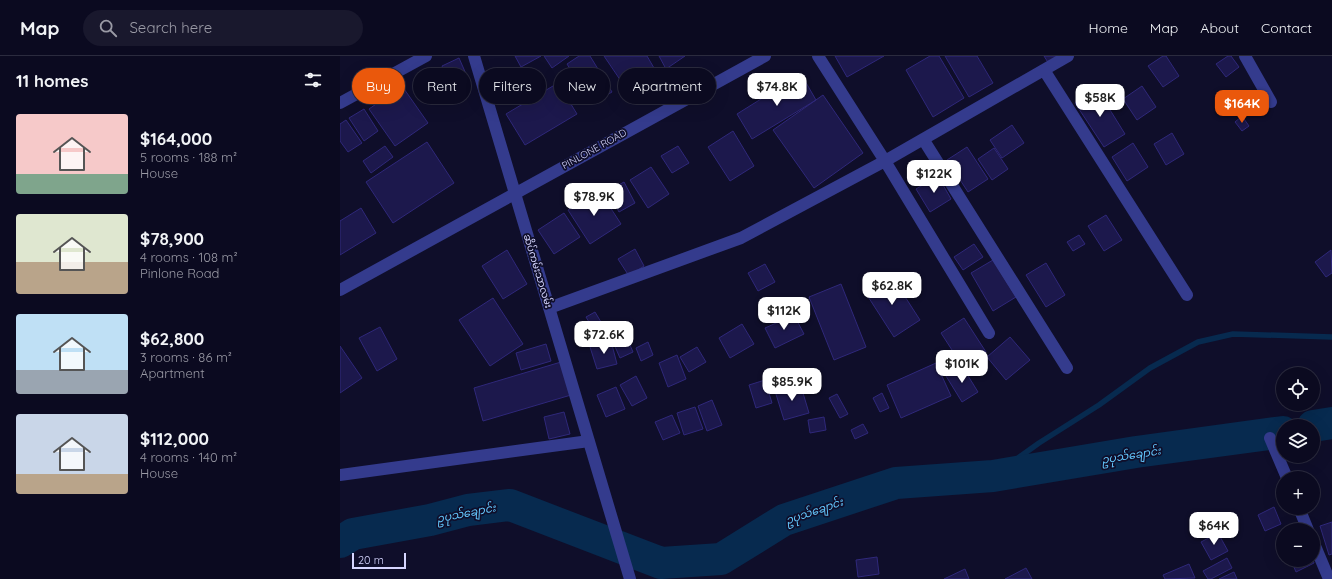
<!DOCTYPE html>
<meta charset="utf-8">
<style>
:root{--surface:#0b0a20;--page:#19182d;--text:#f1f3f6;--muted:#9a9aa5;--line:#2b2b3e;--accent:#ea580c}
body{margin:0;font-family:Quicksand,"Noto Sans Myanmar",sans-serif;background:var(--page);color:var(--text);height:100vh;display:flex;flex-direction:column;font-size:15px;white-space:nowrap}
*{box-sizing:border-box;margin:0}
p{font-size:13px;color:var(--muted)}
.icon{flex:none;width:22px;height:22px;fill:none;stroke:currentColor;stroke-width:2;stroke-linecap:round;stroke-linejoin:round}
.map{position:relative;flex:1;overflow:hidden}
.drawer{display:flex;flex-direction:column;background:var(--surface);width:340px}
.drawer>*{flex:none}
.hud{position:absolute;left:12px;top:12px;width:380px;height:36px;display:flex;gap:8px}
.controls{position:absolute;left:936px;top:311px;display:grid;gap:8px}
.controls a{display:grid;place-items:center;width:44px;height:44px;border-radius:50%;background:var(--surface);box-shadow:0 4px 16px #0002,0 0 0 1px var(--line);font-size:20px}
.scale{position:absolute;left:12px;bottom:10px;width:54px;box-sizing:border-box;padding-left:4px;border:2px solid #d6d6ff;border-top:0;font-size:11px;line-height:14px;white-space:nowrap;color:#d6d6ff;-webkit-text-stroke:3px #0f0e2a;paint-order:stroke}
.price{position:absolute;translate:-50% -34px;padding:0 9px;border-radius:8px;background:#fff;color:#222;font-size:13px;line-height:26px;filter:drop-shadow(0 1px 2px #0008)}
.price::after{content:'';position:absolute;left:50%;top:24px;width:12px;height:9px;margin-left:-6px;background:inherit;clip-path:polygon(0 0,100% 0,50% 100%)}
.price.active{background:var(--accent);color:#fff}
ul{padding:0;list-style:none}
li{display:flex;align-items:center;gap:12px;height:100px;padding:0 16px}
li span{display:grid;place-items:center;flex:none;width:112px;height:80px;border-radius:4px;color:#555}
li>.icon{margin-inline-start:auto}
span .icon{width:48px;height:48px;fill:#fffc;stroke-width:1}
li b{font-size:17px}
h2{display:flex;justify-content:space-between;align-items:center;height:48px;padding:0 16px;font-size:17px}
.chip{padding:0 14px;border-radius:18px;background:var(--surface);box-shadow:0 4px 16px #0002,0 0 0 1px var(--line);font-size:14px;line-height:36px}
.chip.active{background:var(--accent);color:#fff}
header{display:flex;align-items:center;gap:24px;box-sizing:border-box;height:56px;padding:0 20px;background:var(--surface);border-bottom:1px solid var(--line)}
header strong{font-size:19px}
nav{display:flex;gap:22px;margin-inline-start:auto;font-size:14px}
.search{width:280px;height:36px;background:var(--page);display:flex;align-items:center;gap:10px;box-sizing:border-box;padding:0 14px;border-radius:22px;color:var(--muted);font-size:15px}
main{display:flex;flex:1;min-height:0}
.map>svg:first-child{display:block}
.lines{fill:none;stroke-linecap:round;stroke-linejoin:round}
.stream{stroke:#072a4f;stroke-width:5.5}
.river{stroke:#072a4f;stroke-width:32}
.building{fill:#1c184c;stroke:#2f287a}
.minor{stroke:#343b8d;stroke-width:12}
.labels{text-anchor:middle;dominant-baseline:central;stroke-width:3.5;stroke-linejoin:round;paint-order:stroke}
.street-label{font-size:10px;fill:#d6d6ff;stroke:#0f0e2a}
.water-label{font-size:11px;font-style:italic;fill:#64c9ff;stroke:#0f0e2a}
</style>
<header>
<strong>Map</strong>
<div class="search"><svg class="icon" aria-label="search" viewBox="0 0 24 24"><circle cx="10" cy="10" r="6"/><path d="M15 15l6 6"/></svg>Search here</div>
<nav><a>Home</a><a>Map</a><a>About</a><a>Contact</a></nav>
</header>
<main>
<section class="drawer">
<h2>11 homes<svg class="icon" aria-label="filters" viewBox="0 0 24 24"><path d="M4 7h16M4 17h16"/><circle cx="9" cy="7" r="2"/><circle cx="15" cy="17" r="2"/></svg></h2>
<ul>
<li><span style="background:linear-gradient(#f6c9c9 75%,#7fa58c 0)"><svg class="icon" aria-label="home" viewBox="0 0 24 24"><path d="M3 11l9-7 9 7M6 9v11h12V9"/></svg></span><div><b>$164,000</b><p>5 rooms · 188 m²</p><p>House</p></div></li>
<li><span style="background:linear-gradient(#dfe7d0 60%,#b9a48a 0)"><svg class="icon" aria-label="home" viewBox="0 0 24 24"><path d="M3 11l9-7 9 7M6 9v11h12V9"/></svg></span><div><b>$78,900</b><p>4 rooms · 108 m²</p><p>Pinlone Road</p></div></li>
<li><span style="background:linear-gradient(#bfe0f5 70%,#9aa5b1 0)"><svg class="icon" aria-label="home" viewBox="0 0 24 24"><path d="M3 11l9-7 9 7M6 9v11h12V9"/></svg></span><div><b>$62,800</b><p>3 rooms · 86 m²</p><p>Apartment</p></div></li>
<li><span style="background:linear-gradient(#c9d6e8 75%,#b9a48a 0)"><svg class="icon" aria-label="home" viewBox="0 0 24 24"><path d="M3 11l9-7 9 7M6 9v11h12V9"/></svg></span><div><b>$112,000</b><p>4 rooms · 140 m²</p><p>House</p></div></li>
</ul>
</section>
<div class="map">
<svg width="992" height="523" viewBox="0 0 992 523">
<rect width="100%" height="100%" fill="#0f0e2a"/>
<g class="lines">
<path class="stream" d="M653,420l46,-33 60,-38 51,-37 48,-26 35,-8 99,3"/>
<path class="river" d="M973,370l19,-3
M0,486l13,-8 77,-14 38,-10 42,-5 151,58 60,-4 63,-39 112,-37 97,-7 143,-24 147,-20"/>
</g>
<path class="building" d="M175,0h26l-20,11z
M204,0h25l-17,12z
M239,0h11l22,36 -20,12 -25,-40z
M264,0h43l7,12 -29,19z
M319,0h26l-19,13z
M495,0h49l-37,21z
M590,0h9l25,42 -31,19 -27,-47z
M605,0h32l16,27 -24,14z
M704,0h17l-12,8z
M823,0h3l13,20 -16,11 -15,-21z
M888,0h3l8,11 -13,10 -10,-13z
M119,2l11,25 -17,8 -11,-25z
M461,18l15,26 -64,39 -15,-25z
M218,27l19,31 -52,31 -19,-31z
M62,30l26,37 -33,23 -26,-37z
M802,30l14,21 -19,13 -14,-21z
M757,33l28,45 -21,13 -29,-44z
M483,39l40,58 -49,35 -41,-58z
M24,53l14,22 -14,10 -15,-23z
M902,60l7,10 -7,5 -7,-9z
M6,64l16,23 -14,9 -8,-11v-17z
M672,69l12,18 -22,15 -12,-18z
M393,75l21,35 -24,15 -22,-34z
M832,77l12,21 -18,11 -12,-21z
M87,86l27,41 -61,40 -27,-41z
M793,87l15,24 -21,14 -15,-24z
M45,90l8,11 -22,16 -8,-12z
M338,90l11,17 -17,10 -11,-17z
M627,91l21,32 -20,13 -21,-32z
M654,92l14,21 -16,11 -14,-21z
M311,111l18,27 -21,14 -18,-28z
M598,120l13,23 -21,13 -14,-23z
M284,126l11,21 -16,9 -11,-21z
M259,134l22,34 -31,20 -22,-34z
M21,152l15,25 -36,22v-34z
M224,157l16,24 -26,17 -16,-24z
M766,159l16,25 -18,11 -16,-25z
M739,179l6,9 -12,7 -6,-9z
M634,188l9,13 -20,13 -9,-13z
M295,193l9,17 -15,10 -11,-17z
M167,194l20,34 -24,15 -21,-33z
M991,194l1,23 -6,4 -11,-15z
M653,204l23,37 -23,14 -22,-38z
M706,207l19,32 -19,12 -20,-32z
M425,208l10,18 -17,9 -10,-18z
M551,219l29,45 -26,17 -29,-45z
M501,228l25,63 -32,13 -25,-63z
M153,242l30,46 -33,22 -31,-46z
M255,256l9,15 -9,5 -9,-15z
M454,259l10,19 -29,14 -10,-20z
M624,262l22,34 -23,15 -22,-34z
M402,268l12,20 -24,14 -11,-20z
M40,271l17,32 -20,12 -18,-33z
M286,280l7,16 -13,6 -7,-16z
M670,281l20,23 -24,20 -19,-23z
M271,285l6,23 -20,5 -7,-22z
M308,286l5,13 -12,6 -5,-13z
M206,288l5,17 -30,9 -5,-17z
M0,290l22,32 -22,15z
M357,291l9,15 -17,10 -9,-15z
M337,299l9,24 -18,8 -9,-24z
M221,306l10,33 -88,26 -9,-33z
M596,307l15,33 -50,22 -14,-33z
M622,310l16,26 -16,10 -16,-26z
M296,320l11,22 -15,8 -12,-21z
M425,324l7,23 -16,5 -7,-23z
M460,327l9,30 -25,7 -9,-29z
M276,331l9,22 -19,8 -9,-22z
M542,337l7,15 -9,4 -7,-14z
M497,338l11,20 -8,4 -11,-20z
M372,344l10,25 -15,6 -9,-25z
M355,351l8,22 -19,6 -7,-22z
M224,356l6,22 -21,5 -5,-22z
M332,359l8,18 -17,7 -8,-18z
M484,361l2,13 -16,3 -2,-13z
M523,368l5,9 -13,6 -4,-9z
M934,451l7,17 -16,7 -7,-16z
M992,466v32l-3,1 -9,-29z
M878,477l10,18 -17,9 -10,-18z
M537,501l2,17 -21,3 -2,-17z
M887,502l5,10 -21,11h-3l-5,-8z
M951,504h22l1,3 -18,9z
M849,508l6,14 -30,1 -2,-4z
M686,512l6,11h-27z
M625,513l4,10h-25z
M894,516l3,7h-18z"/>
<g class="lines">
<path class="minor" d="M134,0l156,523
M478,0l67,105 104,172
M905,0l26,46
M704,14l143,225
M0,47l86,-47
M583,83l144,229
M0,234l425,-234
M209,252l192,-70 144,-77 183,-105
M930,382l17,40
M0,419l249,-34
M959,452l9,22
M973,485l16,38"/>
</g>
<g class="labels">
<g class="street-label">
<text transform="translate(254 93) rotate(-29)">PINLONE ROAD</text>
<text transform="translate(198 215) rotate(73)">ဆိပ်ကမ်းသာလမ်း</text>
</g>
<g class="water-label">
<text transform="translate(791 399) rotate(-9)">ဥပုသ်ချောင်း</text>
<text transform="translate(474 455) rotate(-19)">ဥပုသ်ချောင်း</text>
<text transform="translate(126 457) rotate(-11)">ဥပုသ်ချောင်း</text>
</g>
</g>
</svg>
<div class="controls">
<a><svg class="icon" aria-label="locate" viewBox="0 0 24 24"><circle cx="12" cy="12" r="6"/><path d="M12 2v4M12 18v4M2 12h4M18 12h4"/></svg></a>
<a><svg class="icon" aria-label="layers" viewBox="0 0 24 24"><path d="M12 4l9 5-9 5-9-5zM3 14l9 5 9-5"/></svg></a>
<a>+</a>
<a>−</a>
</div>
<div class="scale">20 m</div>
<b class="price" style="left:437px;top:51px">$74.8K</b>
<b class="price" style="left:760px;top:62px">$58K</b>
<b class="price active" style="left:902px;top:68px">$164K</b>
<b class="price" style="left:594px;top:138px">$122K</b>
<b class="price" style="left:254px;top:161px">$78.9K</b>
<b class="price" style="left:552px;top:250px">$62.8K</b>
<b class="price" style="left:444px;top:275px">$112K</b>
<b class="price" style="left:264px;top:299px">$72.6K</b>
<b class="price" style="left:622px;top:328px">$101K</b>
<b class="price" style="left:452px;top:346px">$85.9K</b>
<b class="price" style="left:874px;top:490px">$64K</b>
<div class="hud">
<a class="chip active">Buy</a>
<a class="chip">Rent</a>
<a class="chip">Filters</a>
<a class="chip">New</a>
<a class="chip">Apartment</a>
</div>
</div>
</main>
